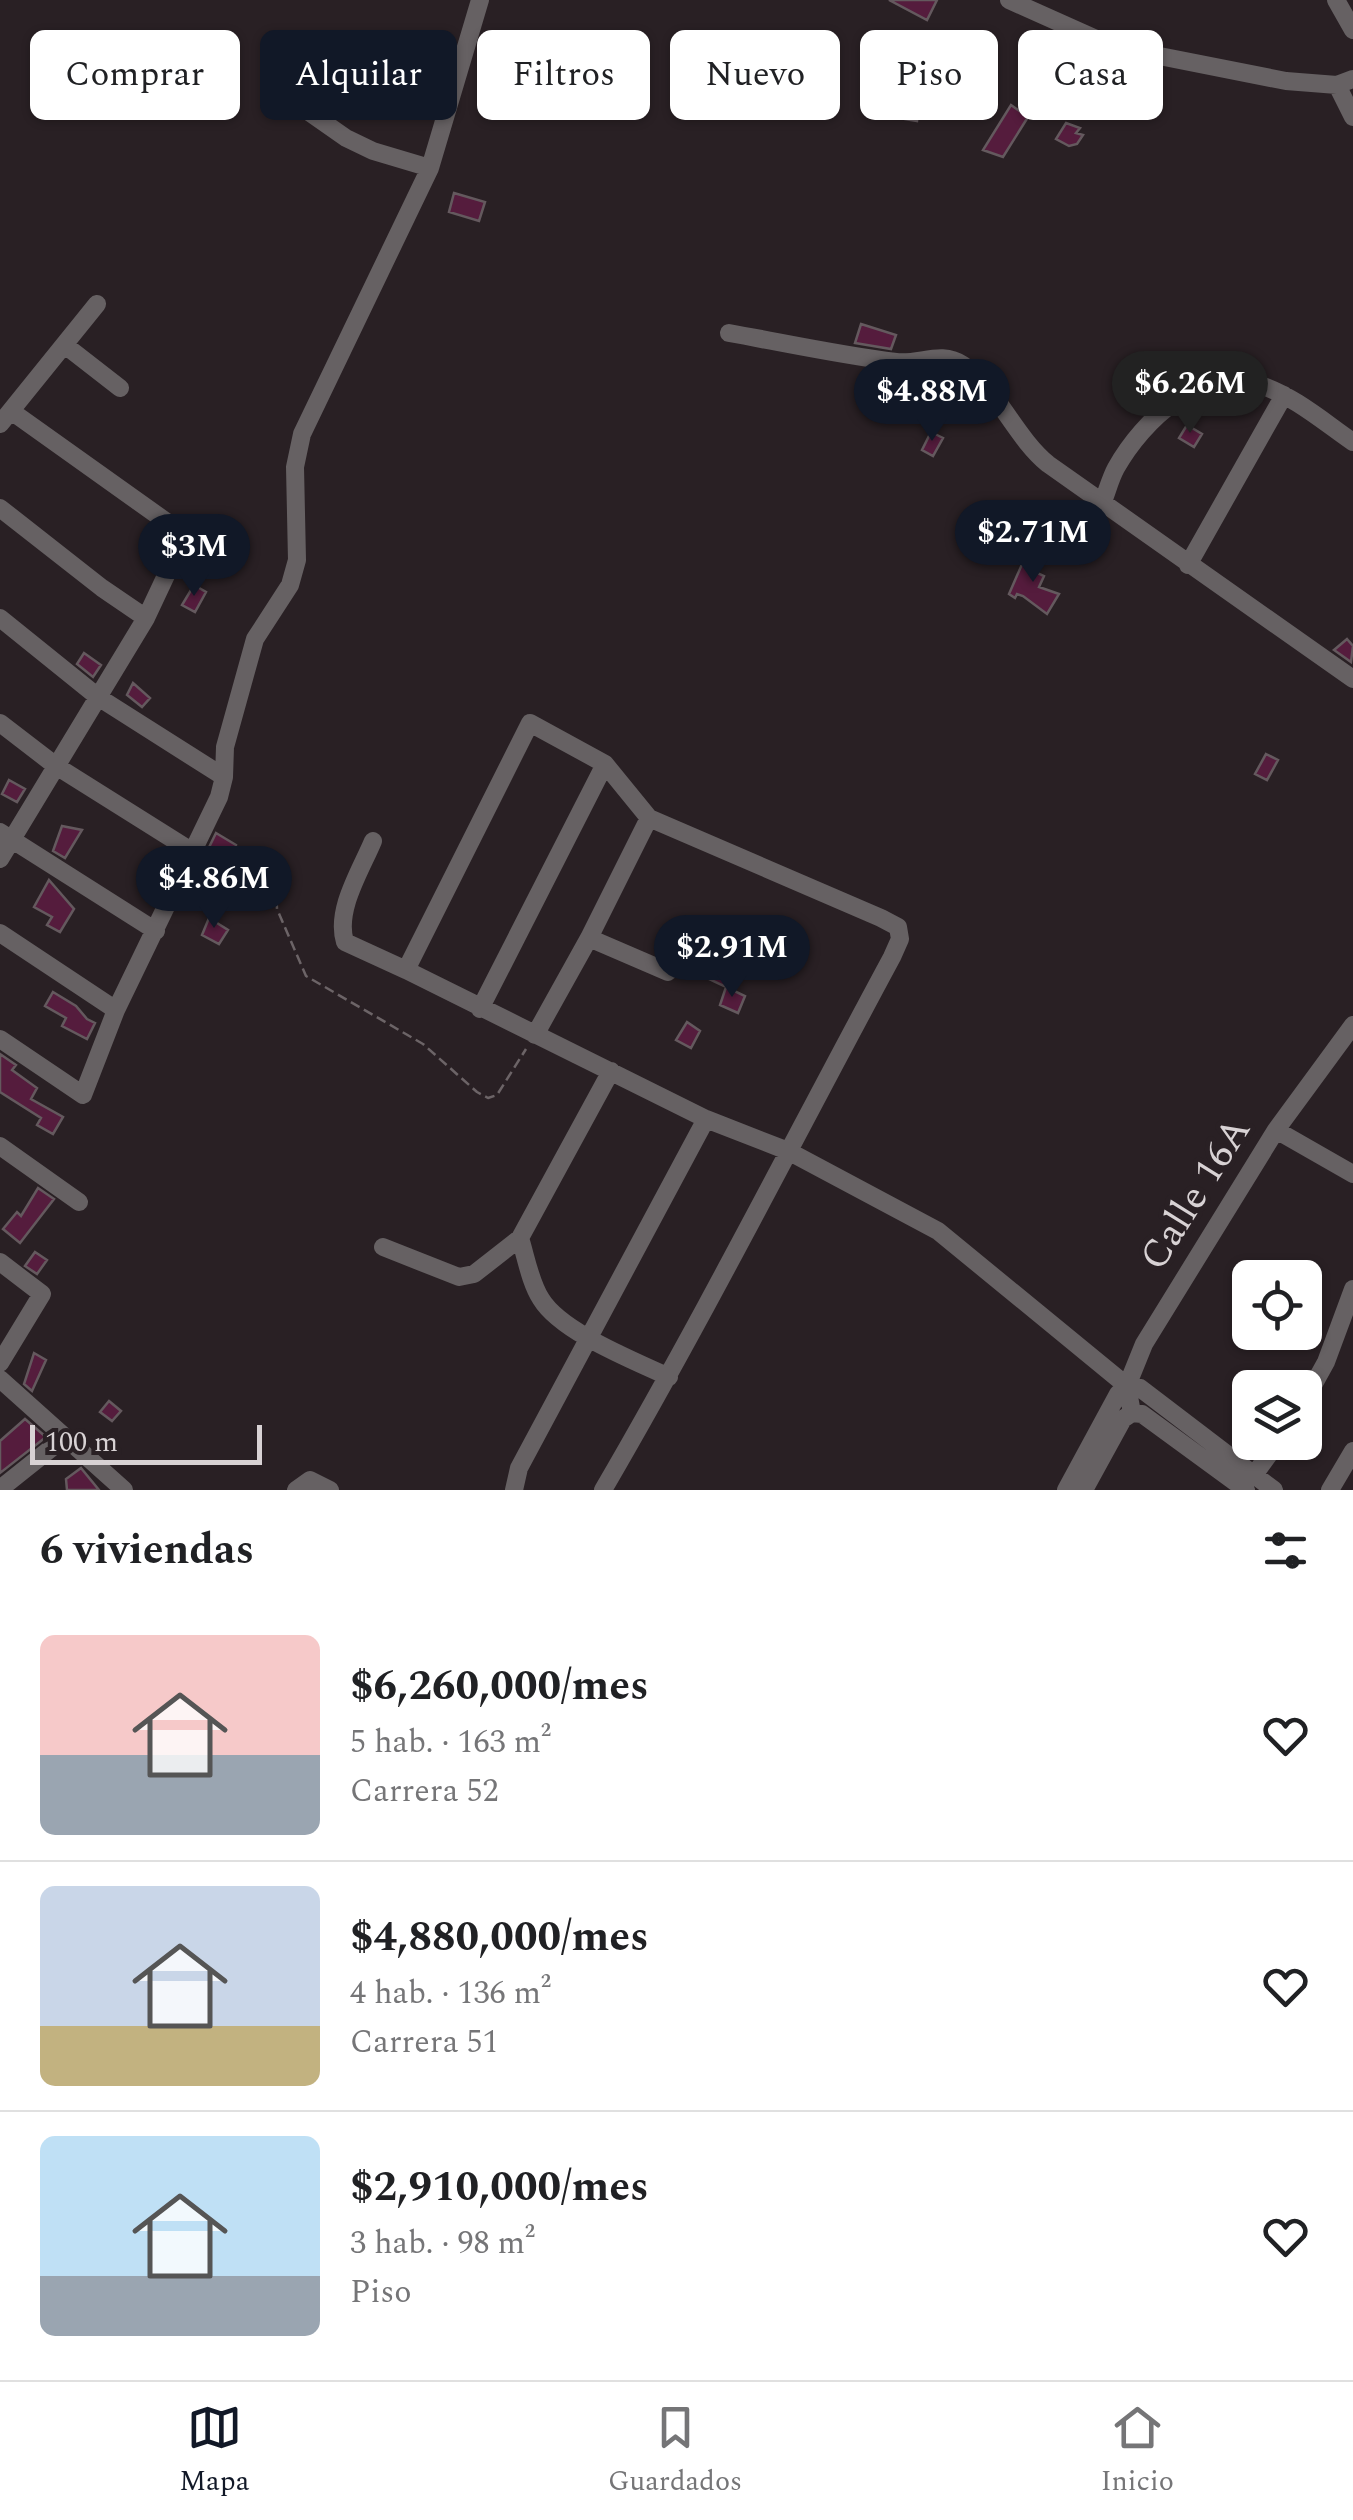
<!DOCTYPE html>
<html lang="es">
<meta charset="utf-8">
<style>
:root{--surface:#fff;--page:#f6f6f6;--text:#202124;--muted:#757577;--line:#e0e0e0;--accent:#111827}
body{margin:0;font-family:Spectral,serif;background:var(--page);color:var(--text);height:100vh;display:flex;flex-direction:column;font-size:38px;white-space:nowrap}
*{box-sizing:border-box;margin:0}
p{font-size:32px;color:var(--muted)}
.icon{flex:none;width:55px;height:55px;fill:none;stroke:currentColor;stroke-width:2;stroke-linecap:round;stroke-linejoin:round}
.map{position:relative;height:1490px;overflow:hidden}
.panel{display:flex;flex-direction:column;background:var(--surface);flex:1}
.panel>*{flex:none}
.banner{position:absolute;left:30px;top:30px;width:1295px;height:90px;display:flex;gap:20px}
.tools{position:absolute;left:1232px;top:1260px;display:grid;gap:20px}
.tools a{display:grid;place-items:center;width:90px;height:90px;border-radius:15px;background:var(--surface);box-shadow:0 2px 8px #0004;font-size:50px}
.scale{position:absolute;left:30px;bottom:25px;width:232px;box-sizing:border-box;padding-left:10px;border:5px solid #d8d2d4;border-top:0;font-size:28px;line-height:35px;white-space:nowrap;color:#d8d2d4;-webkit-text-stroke:8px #292024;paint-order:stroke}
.price{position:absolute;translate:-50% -85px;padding:0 22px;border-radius:35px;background:var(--accent);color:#fff;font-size:32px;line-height:65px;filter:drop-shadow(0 2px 5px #0008)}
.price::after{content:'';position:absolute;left:50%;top:60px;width:30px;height:22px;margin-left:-15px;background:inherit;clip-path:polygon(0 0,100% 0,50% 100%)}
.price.active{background:#222;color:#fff}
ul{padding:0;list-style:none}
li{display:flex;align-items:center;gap:30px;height:250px;padding:0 40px}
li+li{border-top:2px solid var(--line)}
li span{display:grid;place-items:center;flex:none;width:280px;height:200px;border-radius:15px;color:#555}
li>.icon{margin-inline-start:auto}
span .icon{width:120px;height:120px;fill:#fffc;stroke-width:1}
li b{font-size:42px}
h2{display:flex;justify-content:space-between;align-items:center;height:120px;padding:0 40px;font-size:42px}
.chip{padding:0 35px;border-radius:15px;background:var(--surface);box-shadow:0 2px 8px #0004;font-size:35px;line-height:90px}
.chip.active{background:var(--accent);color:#fff}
.dock{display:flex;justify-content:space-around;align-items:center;height:140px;border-top:2px solid var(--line);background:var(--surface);font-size:28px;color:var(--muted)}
.dock a{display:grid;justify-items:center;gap:5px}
.dock .active{color:var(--accent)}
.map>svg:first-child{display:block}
.building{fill:#551c3d;stroke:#64595e;stroke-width:2.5}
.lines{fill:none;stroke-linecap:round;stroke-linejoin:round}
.path{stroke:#6c6467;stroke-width:2.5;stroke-dasharray:10 5;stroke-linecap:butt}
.minor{stroke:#666163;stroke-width:18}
.labels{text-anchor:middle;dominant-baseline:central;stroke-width:10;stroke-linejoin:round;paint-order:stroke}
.street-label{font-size:40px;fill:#d8d2d4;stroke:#292024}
</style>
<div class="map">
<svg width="1353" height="1490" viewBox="0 0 1353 1490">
<rect width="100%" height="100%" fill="#292024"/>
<path class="building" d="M889,0h48l-10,20z
M392,91l11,5 -7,17 -11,-4z
M897,100l22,5 -2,16 -24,-4z
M1011,105l17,12 -25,40 -20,-7z
M1066,123l14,5 -4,5 7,2 -6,9 -8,2 -13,-7z
M454,193l31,9 -6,19 -30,-9z
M861,324l35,11 -5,14 -36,-6z
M1187,425l15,9 -8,13 -15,-9z
M931,432l12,6 -10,18 -11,-6z
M1023,550l17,9 -7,12 11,5 -5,11 20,7 -12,20 -24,-18 -6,-2 -2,4 -6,-4 14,-32z
M194,585l12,7 -11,20 -13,-7z
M1347,639l6,7 -2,16 -17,-12z
M84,653l17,12 -8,12 -16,-13z
M133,683l17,15 -8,9 -15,-12z
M1266,754l12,6 -11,20 -12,-6z
M9,780l16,9 -8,13 -15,-8z
M62,826l20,4 -17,28 -12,-7z
M216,833l20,12 -13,38 -25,-13z
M49,880l25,29 -14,23 -13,-7 5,-8 -18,-10z
M209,918l19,12 -9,14 -17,-9z
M710,945l24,22v9l-8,11 -32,-15z
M726,987l19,9 -7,17 -18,-8z
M53,992l23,14 11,13 8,4 -8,16 -25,-13 4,-8 -21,-12z
M687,1022l13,9 -9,17 -15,-8z
M0,1054l16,11 -4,5 25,18 -6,11 32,18 -10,17 -16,-9 4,-7 -41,-26z
M38,1188l16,11 -34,44 -17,-14 14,-17 4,4z
M35,1252l12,8 -10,14 -12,-8z
M34,1353l12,7 -14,31 -8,-7z
M109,1401l12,10 -9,10 -12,-9z
M25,1419l21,18 -46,36v-32z
M81,1468l18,22h-32l-1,-11z"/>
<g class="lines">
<path class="path" d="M274,854l3,55 29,67 117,68 54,48 11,6 9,-3 29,-46"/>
<path class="minor" d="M1009,0l105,47 172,34 51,4 16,-6
M1336,0l17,30
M1337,85l16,32
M276,89l70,49 27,13 57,17
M729,333c56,10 111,22 167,29 24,3 45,-12 67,3 35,25 52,72 85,99l305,215
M66,346l54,42
M0,424l97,-120
M1102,504c5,-12 8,-25 14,-36 27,-48 85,-103 144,-83 34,11 64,37 93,57
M0,508l102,80 44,30
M1188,565l96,-170
M0,618l98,79 126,80
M0,723l56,43 137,86
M0,832l156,99
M373,841c-12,29 -38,69 -28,101l61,28
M0,859l146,-241 39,-83 -174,-124
M0,933l116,77
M589,938l79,34
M480,1009l125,-245
M535,1035l54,-97 60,-120
M0,1039l83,56 33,-85 103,-213 5,-20 1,-30 30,-108 35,-54 7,-25 -2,-93 7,-33 128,-266 50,-168
M1276,1130l77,44
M0,1146l79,56
M520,1238c6,19 10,44 21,61 20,33 92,61 128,78
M383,1247l76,30 15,-3 46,-36 91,-167
M0,1262l42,32 -42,69
M0,1379l124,111
M1305,1400l21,-38 27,-73
M1132,1413l-5,-27 17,-42 132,-214 77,-105
M1132,1413l10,1 104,76
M1254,1475l24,-33
M0,1489l64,-51
M296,1490l14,-10 20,10
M514,1490l5,-22 187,-349
M603,1490c102,-175 193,-355 289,-533l8,-18 -2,-12 -17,-9 -232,-100 -44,-54 -75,-41 -124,247 300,149 82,32 150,80 189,155 13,2 134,102
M1066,1490l52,-96 9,-8
M1084,1490l39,-71 9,-6
M1330,1490l23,-39"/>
</g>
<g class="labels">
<g class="street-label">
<text transform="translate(1196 1194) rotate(-58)">Calle 16A</text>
</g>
</g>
</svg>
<div class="tools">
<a><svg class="icon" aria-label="locate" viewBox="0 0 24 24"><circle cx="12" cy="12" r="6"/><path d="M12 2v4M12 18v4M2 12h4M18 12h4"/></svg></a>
<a><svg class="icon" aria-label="layers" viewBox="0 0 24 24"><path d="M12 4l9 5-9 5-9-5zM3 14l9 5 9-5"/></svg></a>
</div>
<div class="scale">100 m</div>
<b class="price active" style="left:1190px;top:436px">$6.26M</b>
<b class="price" style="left:932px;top:444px">$4.88M</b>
<b class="price" style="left:1033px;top:585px">$2.71M</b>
<b class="price" style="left:194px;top:599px">$3M</b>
<b class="price" style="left:214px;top:931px">$4.86M</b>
<b class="price" style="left:732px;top:1000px">$2.91M</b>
<div class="banner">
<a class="chip">Comprar</a>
<a class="chip active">Alquilar</a>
<a class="chip">Filtros</a>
<a class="chip">Nuevo</a>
<a class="chip">Piso</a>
<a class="chip">Casa</a>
</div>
</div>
<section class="panel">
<h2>6 viviendas<svg class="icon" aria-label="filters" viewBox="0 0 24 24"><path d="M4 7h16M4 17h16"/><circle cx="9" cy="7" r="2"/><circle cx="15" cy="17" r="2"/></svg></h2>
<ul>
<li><span style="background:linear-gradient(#f6c9c9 60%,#9aa5b1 0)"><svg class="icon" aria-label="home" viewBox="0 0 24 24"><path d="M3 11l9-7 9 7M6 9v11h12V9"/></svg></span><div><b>$6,260,000/mes</b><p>5 hab. · 163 m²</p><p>Carrera 52</p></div><svg class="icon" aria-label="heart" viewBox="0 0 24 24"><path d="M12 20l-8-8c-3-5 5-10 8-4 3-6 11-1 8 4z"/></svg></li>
<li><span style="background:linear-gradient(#c9d6e8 70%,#c2b280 0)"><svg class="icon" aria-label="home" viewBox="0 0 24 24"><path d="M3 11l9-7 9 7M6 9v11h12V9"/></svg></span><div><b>$4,880,000/mes</b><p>4 hab. · 136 m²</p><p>Carrera 51</p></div><svg class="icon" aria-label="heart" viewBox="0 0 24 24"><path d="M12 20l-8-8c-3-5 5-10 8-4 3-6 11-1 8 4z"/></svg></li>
<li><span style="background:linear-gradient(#bfe0f5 70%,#9aa5b1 0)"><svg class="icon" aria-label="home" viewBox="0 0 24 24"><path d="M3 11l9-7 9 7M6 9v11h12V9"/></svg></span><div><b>$2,910,000/mes</b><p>3 hab. · 98 m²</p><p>Piso</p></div><svg class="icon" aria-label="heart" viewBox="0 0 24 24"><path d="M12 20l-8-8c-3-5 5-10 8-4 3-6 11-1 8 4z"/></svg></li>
</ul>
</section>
<nav class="dock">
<a class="active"><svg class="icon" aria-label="map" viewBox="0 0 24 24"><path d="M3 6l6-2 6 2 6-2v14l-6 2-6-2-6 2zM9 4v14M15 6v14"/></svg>Mapa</a>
<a><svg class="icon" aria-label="saved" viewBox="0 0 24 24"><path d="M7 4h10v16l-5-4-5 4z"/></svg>Guardados</a>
<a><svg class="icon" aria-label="home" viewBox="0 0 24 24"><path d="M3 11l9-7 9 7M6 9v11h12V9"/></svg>Inicio</a>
</nav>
